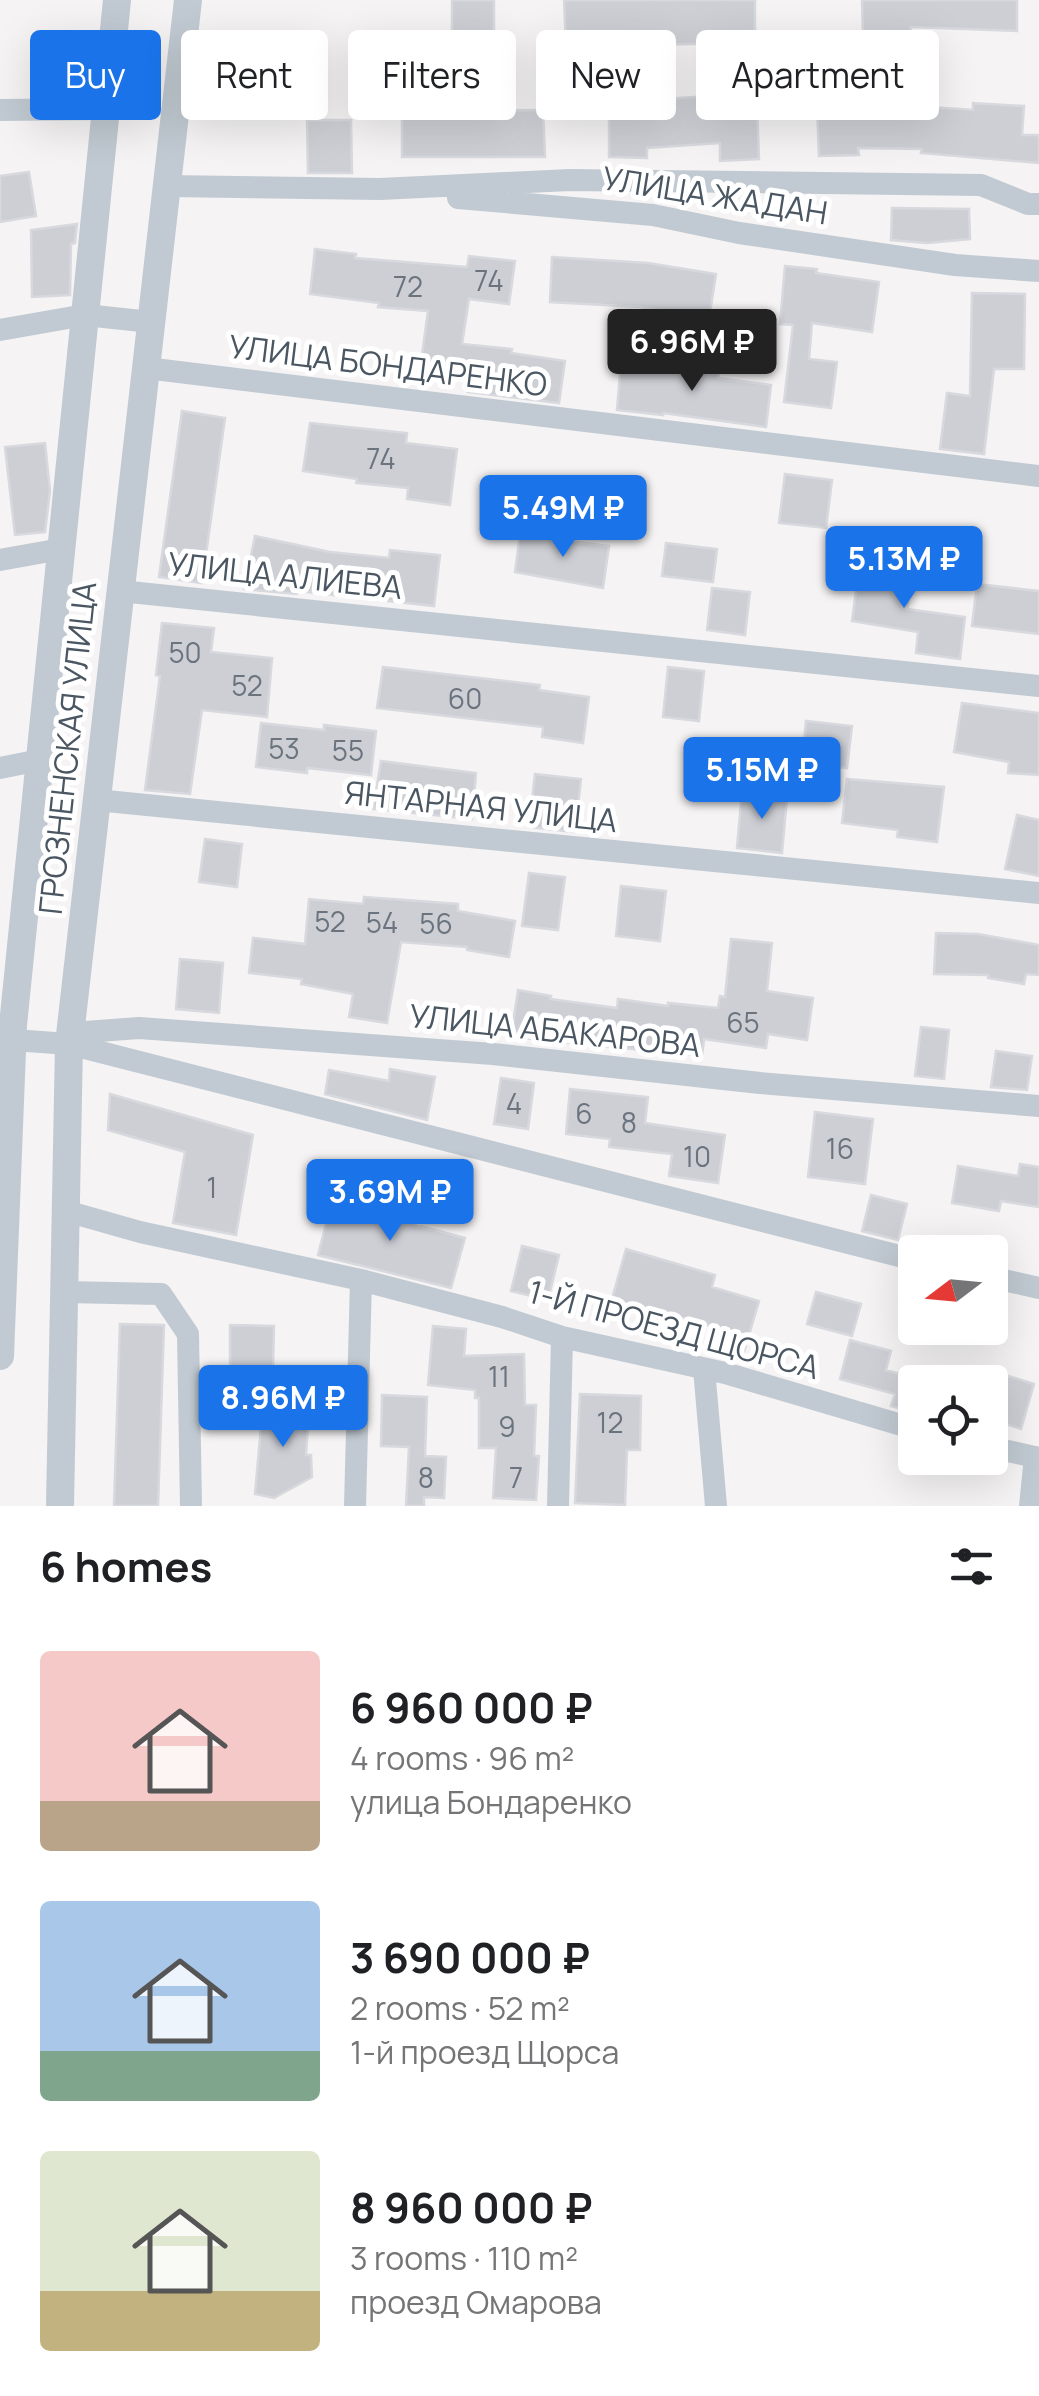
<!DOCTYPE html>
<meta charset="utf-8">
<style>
:root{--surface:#fff;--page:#f6f6f6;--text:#202124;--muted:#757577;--accent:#1a73e8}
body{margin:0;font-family:Manrope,sans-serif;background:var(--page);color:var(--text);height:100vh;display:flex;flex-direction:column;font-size:38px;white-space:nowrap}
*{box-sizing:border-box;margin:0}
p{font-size:32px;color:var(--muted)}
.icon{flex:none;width:55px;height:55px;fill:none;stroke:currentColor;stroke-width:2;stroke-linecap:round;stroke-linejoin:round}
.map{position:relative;height:1506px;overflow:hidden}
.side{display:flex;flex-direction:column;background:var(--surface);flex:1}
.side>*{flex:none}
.top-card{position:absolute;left:30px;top:30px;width:980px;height:90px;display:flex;gap:20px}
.needle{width:65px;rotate:254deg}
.tools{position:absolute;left:898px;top:1235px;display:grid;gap:20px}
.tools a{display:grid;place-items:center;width:110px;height:110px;border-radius:10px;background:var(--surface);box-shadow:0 10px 40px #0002;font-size:50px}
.price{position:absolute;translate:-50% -85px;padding:0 22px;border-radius:10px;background:var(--accent);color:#fff;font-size:32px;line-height:65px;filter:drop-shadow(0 2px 5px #0008)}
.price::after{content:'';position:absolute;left:50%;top:60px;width:30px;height:22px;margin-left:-15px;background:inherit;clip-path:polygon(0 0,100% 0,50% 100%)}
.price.on{background:#222;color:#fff}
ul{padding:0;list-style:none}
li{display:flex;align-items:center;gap:30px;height:250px;padding:0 40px}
li span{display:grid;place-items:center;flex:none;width:280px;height:200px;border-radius:10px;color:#555}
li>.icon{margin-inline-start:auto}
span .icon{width:120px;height:120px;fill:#fffc;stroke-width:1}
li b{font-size:42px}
h2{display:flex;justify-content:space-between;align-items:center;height:120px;padding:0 40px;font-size:42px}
.pill{padding:0 35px;border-radius:10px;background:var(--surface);box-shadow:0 10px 40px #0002;font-size:35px;line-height:90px}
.pill.on{background:var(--accent);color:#fff}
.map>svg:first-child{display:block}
.building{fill:#cdcfd5;stroke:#d7d9de;stroke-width:2.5}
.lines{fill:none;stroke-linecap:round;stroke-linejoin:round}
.minor{stroke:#c1cad2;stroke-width:22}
.tertiary{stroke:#c1cad2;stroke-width:28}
.labels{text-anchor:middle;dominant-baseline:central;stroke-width:10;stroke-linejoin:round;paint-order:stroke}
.number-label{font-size:28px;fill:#6b747e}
.street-label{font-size:32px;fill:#4a5661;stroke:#fff}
</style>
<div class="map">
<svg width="1039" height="1506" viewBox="0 0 1039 1506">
<rect width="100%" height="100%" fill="#f5f3f3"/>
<path class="building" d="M452,0h42v39h-42z
M564,0h191v42l-96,3v-7l-93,7z
M862,0h155v31l-106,-4v10l-48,1z
M560,82h44v16l44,2 61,-4v11l48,-2 2,54 -39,2v-18l-73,5v10l-38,-1v-40l-49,1z
M868,97l48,1v8l57,4v-7l51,3 -2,29h17v28l-118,-10 1,-4 -64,-1 1,7 -40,1 -2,-50 51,-2z
M402,103h40v8l101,-1 2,47h-143z
M307,120h44l1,53h-44z
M29,172l7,44 -36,6v-46z
M892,208l77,1 1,30 -43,4 -36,-3z
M77,224l-2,19 -4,1 -1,51 -38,2 -1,-67z
M315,249l41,5 -1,4 112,9 2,-11 46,5 -6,43 -40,-5 -7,45 50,5 -1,4 54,8 -6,42 -91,-11 2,-23 -49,-7 7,-51 -50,-4 1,-4 -69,-9z
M552,257l96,6 68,11 -7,45 -69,-12 -90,-5z
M785,266l32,3 -1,4 63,9 -7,50 -60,-9 -3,36 28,3 -6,46 -47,-6 9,-77 -13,-1z
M972,293l53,1 -1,75h-30l-10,85 -44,-5 7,-56 23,3z
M621,363l63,5 1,-5 35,4 -2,11 53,7 -5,42 -103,-14v2l-46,-5z
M182,411l43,7 -23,165 -43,-6z
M310,423l97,10 -1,10 51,6 -7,56 -43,-6 1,-11 -52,-5 1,-4 -54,-8z
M45,443l5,48 -5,41 -30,3 -10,-88z
M785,474l47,6 -6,48 -47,-5z
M932,528l47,7 -5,39 -48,-7z
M520,535l89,11 -6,42 -88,-16z
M255,536l75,16 59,6 1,-8 50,5 -6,51 -136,-15 -1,3 -53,-5z
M666,543l51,6 -4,33 -51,-6z
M860,562l53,8 -6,39 58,8 -5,42 -44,-6 2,-21 -66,-11z
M977,584l62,7v43l-67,-8z
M712,588l38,4 -5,43 -38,-5z
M162,623l52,5 -3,24 61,6 -5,59 -65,-7 -12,84 -45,-4 15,-114 -4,-1z
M383,667l157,18 -1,5 50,7 -6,46 -41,-6 1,-10 -166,-19z
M668,667l36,4 -5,50 -36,-4z
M962,703l77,10v62l-31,-2 1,-11 -55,-10z
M806,721l46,5 -5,42 -45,-5z
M261,723l63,7v-5l52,6 -5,44 -64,-7v5l-51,-6z
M381,761l95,12 -4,46 -99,-10z
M535,774l46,5 -6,53 -46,-5z
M847,779l97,8 -7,55 -40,-5 1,-7 -56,-7z
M742,792l45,5 -5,56 -45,-5z
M1017,815l22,5v56l-34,-7z
M205,839l37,5 -5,43 -38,-5z
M529,873l36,4 -7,53 -36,-4z
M621,886l45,5 -6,50 -44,-5z
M364,897l94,7v7l57,10 -6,36 -42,-7v-3l-66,-5 -14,81 -38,-6 4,-23 -52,-10 1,-5 -53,-6 4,-35 52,6 4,-45 54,5z
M936,933l42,1 61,11v30l-13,-1 -2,10 -36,-6v-3l-54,-1z
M731,939l41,4 -5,48 46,7 -6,42 -39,-6 -2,14 -62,-9 -2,17 -191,-19 7,-47 33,6 -1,3 67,9 1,-9 50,7v-3l50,5 2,-12 5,1z
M180,959l43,4 -4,50 -43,-4z
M921,1027l28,3 -5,49 -29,-3z
M996,1051l36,5 -5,34 -36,-3z
M390,1069l45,8 -8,43 -102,-26 4,-24 60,11z
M501,1078l33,5 -6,46 -34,-5z
M570,1089l78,8 -3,26 80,12 -7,48 -49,-7 3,-22 -63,-7 1,-8 -44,-5z
M110,1094l143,41 -17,100 -63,-12 12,-71 -77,-22z
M815,1112l58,7 -8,65 -57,-7z
M1020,1164l19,3v40l-38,-6 -2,10 -47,-8 6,-37 60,10z
M871,1195l36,9 -9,36 -36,-9z
M332,1200l48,13 1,-3 36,10 -1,5 49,13 -14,50 -133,-33z
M522,1246l37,9 -11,45 -37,-9z
M626,1249l89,26 -3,12 47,14 -15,51 -37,-11 4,-15 -59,-16 -2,7 -40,-11z
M816,1292l45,12 -9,32 -45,-12z
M120,1324l44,1 -6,181h-44z
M230,1325l44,1 -1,42 -43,-1z
M433,1326l33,3 -2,27 60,-2 1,51h11l-2,51h5l-3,44 -43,-2 3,-50h-17v-50h-4v-8l-47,-5z
M850,1340l41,11 -5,19 29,8v35l-24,-7 4,-12 -55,-15z
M1005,1375l29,9 -13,45 -31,-10v-28l9,3z
M580,1394l61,2 -1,54h-13l-2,55 -50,-2z
M382,1395l45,2 -2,59 21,1 -2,41 -20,-1v9h-18l3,-59 -28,-1z
M263,1404l46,2 -3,49h5l1,22 -38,21 -19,-4z"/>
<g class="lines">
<path class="minor" d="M0,110l106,-1
M167,186l213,3 189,-9 412,5 47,19h11
M458,198l195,17 86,18 216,32 84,6
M0,330l85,-15 66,7
M146,368l893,108
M0,560l61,-11
M120,591l919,95
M0,768l40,-8
M96,800l943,93
M13,1040l56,4 846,216
M69,1044l16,-12 54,-4 354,26 267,29 279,23
M66,1211l74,21 221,48 141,37 60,20 163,36 190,56
M990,1277l49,11
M64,1292l97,2 27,40 3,172
M704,1369l12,137
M990,1447l49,11
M355,1506l6,-226
M558,1506l4,-169
M1030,1506l5,-49"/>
<path class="tertiary" d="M0,1356l13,-331 104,-1025
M60,1506l9,-462 119,-1044"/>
</g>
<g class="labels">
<g class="number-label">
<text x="489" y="280">74</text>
<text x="408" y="286">72</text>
<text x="381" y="458">74</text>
<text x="185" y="652">50</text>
<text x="247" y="685">52</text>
<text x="465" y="698">60</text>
<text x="284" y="748">53</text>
<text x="348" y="750">55</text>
<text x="330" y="921">52</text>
<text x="382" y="922">54</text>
<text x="436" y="923">56</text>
<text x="743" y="1022">65</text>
<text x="514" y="1103">4</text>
<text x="584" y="1113">6</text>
<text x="629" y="1122">8</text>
<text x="840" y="1148">16</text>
<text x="697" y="1156">10</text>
<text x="212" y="1187">1</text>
<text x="499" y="1376">11</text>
<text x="610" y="1422">12</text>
<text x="507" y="1426">9</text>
<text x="426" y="1477">8</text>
<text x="516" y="1477">7</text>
</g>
<g class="street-label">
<text transform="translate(715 195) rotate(9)">УЛИЦА ЖАДАН</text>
<text transform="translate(388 365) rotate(7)">УЛИЦА БОНДАРЕНКО</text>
<text transform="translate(285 575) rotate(6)">УЛИЦА АЛИЕВА</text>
<text transform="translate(67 748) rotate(-84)">ГРОЗНЕНСКАЯ УЛИЦА</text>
<text transform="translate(481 806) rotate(6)">ЯНТАРНАЯ УЛИЦА</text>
<text transform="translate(555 1030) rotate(6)">УЛИЦА АБАКАРОВА</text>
<text transform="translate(674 1329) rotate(15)">1-Й ПРОЕЗД ЩОРСА</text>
</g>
</g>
</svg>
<div class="tools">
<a><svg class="needle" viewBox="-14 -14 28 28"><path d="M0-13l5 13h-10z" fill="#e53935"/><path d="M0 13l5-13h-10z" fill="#757577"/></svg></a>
<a><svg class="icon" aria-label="locate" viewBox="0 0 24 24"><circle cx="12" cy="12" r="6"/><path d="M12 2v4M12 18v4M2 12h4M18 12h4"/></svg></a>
</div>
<b class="price on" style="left:692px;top:394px">6.96M ₽</b>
<b class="price" style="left:563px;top:560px">5.49M ₽</b>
<b class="price" style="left:904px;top:611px">5.13M ₽</b>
<b class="price" style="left:762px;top:822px">5.15M ₽</b>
<b class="price" style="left:390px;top:1244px">3.69M ₽</b>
<b class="price" style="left:283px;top:1450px">8.96M ₽</b>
<div class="top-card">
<a class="pill on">Buy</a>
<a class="pill">Rent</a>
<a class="pill">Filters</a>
<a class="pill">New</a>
<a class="pill">Apartment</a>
</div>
</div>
<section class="side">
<h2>6 homes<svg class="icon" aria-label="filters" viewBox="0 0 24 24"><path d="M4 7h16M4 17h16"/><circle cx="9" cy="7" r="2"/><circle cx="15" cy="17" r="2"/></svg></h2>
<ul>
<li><span style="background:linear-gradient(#f6c9c9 75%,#b9a48a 0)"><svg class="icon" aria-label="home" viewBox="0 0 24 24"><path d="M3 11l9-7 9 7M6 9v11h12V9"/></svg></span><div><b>6 960 000 ₽</b><p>4 rooms · 96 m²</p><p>улица Бондаренко</p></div></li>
<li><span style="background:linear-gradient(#a9c7e8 75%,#7fa58c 0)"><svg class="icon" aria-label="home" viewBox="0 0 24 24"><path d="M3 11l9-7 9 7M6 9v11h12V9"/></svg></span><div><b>3 690 000 ₽</b><p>2 rooms · 52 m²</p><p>1-й проезд Щорса</p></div></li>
<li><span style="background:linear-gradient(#dfe7d0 70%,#c2b280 0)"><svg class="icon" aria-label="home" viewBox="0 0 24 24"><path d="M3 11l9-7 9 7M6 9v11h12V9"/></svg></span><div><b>8 960 000 ₽</b><p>3 rooms · 110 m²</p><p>проезд Омарова</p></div></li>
</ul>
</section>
